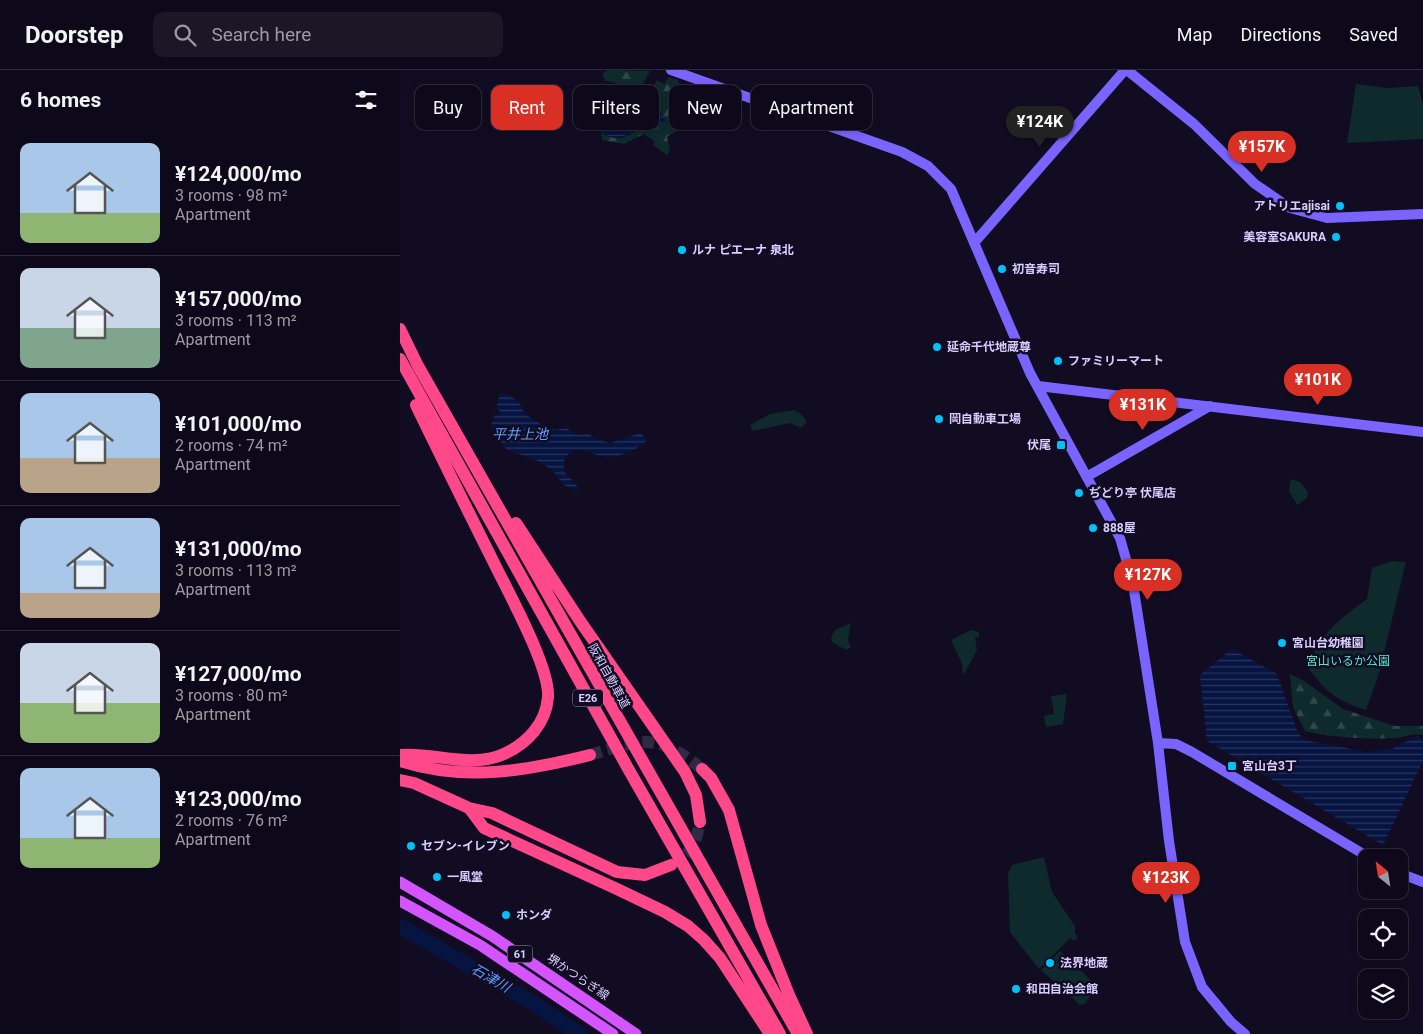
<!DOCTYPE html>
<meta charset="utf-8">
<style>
:root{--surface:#0e091a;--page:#1c1727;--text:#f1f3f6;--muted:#9b9aa2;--line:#2e2a39;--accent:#d93025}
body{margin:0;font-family:Roboto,"Noto Sans JP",sans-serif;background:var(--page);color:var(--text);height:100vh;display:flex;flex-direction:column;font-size:19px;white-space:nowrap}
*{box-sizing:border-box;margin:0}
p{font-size:16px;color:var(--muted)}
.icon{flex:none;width:28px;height:28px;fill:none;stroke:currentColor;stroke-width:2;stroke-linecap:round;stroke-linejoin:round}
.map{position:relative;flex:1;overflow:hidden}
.panel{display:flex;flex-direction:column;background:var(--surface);width:400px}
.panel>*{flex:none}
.hud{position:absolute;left:15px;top:15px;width:475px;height:45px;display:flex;gap:10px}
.needle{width:32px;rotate:330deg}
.buttons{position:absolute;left:958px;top:779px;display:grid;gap:10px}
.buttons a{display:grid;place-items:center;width:50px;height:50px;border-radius:10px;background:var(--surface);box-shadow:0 2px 8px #0003,0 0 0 1px var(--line);font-size:25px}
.price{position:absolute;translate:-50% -42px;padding:0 11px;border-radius:18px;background:var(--accent);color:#fff;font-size:16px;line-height:32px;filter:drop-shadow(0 1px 2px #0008)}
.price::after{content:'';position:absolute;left:50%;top:30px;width:15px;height:11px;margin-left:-8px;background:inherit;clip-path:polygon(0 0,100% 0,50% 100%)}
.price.selected{background:#222;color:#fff}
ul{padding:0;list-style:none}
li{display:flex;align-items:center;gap:15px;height:125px;padding:0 20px}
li+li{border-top:1px solid var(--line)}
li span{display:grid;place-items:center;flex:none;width:140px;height:100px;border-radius:10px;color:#555}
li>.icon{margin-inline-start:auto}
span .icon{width:60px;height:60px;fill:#fffc;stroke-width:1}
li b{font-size:21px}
h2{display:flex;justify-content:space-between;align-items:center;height:60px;padding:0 20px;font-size:21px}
.chip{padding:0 18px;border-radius:10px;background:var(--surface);box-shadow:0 2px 8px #0003,0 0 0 1px var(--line);font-size:18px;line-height:45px}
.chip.selected{background:var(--accent);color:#fff}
header{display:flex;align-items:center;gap:30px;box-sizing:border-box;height:70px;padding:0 25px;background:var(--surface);border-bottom:1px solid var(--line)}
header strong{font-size:24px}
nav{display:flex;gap:28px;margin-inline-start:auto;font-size:18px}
.search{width:350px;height:45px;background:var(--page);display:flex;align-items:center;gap:12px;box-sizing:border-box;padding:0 18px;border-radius:10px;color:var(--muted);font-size:19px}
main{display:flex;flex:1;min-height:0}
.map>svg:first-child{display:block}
.forest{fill:url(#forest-firs)}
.park{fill:#0e2a2c}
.water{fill:url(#water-rules)}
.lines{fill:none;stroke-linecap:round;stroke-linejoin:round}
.river{stroke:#061441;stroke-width:15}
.highway-tunnel{stroke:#302943;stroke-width:12;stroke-dasharray:12 6;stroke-linecap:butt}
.secondary{stroke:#7a64ff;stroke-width:10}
.primary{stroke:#d454ff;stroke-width:11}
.highway{stroke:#ff4889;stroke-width:12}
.poi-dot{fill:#00c1f8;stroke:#120c22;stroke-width:2}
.labels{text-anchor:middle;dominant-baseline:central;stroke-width:5;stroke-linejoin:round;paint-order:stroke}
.shield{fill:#120c22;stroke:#9d93bd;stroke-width:1}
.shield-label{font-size:11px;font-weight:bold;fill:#d9cdff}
.poi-label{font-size:12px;font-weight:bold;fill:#d9cdff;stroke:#120c22;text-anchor:start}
.park-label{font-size:12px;fill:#50e8d4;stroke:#120c22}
.street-label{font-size:12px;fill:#d9cdff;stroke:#120c22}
.water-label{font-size:14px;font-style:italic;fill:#5b9fff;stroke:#120c22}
</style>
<header>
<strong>Doorstep</strong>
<div class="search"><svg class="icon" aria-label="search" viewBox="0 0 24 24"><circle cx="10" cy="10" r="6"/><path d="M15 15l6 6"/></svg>Search here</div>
<nav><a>Map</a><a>Directions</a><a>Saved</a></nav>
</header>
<main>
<section class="panel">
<h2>6 homes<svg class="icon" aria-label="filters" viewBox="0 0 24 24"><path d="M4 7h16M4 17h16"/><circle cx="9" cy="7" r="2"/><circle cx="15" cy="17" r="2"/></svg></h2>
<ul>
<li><span style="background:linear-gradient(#a9c7e8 70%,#8fb573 0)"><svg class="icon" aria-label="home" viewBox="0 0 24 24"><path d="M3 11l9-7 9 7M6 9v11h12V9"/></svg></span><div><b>¥124,000/mo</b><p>3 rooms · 98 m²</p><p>Apartment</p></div></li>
<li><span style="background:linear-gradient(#c9d6e8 60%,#7fa58c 0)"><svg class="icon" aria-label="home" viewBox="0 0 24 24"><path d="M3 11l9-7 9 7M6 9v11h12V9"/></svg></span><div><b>¥157,000/mo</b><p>3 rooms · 113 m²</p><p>Apartment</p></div></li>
<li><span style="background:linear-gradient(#a9c7e8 65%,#b9a48a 0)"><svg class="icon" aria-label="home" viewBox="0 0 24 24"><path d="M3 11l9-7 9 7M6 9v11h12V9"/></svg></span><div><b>¥101,000/mo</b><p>2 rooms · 74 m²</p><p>Apartment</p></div></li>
<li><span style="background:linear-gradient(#a9c7e8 75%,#b9a48a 0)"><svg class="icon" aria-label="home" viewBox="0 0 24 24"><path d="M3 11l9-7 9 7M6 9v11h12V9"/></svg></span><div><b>¥131,000/mo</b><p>3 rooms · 113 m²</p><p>Apartment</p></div></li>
<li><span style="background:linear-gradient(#c9d6e8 60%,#8fb573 0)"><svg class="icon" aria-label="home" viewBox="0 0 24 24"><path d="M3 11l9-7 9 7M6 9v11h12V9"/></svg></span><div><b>¥127,000/mo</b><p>3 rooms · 80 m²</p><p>Apartment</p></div></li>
<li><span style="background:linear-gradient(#a9c7e8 70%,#8fb573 0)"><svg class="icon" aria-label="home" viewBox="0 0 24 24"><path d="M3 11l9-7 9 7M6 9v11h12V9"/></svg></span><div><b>¥123,000/mo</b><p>2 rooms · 76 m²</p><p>Apartment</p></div></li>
</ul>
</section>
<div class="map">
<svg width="1023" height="964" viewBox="0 0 1023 964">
<defs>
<pattern id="forest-firs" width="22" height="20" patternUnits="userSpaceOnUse" patternTransform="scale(1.25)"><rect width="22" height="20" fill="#0e2a2c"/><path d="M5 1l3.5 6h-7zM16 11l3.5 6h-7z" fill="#30484c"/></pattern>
<pattern id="water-rules" width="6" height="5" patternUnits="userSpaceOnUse" patternTransform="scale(1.25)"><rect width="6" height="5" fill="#061441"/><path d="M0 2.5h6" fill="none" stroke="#2a355e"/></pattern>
</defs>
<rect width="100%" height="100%" fill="#120c22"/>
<path class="forest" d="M208,0l42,1 -8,15 8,6 7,-12 7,4 5,-7 9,3 6,17 8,3 -3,24 -22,13 3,13 -3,5 -14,-10 2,-3 -11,-8 -20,10 -22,-4 -1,-8c20,14 28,0 46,-5 7,-2 14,0 18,-7l-5,-8 -19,-6 -15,-9c-3,-12 -9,-15 -21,-16l-3,-7z
M890,604l14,7 39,28 52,17h28v9c-12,-3 -19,3 -31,3 -25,2 -62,-1 -87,-7l-12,-24z"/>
<path class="park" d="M956,14l31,4 31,-2 5,18v35l-76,4z
M394,340l7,4 6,8 -6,6 -11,-5 -37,8 -3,-6 20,-11z
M891,409l9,3 8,10 -1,6 -10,7 -8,-14z
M992,491l14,1 -28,115 -12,33c-31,-10 -40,-18 -59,-44 18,-36 28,-43 60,-67l5,-31z
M451,553l-3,17 3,7 -5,3 -14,-8 -1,-4 4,-8z
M571,560l8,2v5l-4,1 2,12 -14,26 -1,-12 -11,-24z
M667,624l-4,30 -17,3 -2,-11 10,-2 -3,-18z
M644,787l8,35 23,34v7l3,4 -4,4 -4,-3 -31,31 -29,-37 -2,-58 4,-9z
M660,881l36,34 -11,19 -5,1 -39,-35z"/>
<path class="water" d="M209,20l33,17 18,5 5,8 -2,3c-7,3 -14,2 -20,5 -33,16 -42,12 -55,-23l3,-6z
M100,323c28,7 16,16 31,25 6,4 8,4 13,10l12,2 10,-2 13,7 10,-2 4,5 17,5 31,-10 6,7c-8,9 -26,17 -38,17 -15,1 -31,-17 -43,0 -2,3 -3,7 -2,11 1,10 12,12 14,21l-3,1 -11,-5 -12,-15 -16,-10 -29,-10 -16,-24 4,-12h4v-4l-3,-1z
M832,579l45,25 20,57 7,9 63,12 25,-3 25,-13 6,3v22l-40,84 -176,-104 -7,-66z"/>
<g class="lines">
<path class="river" d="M0,856l135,78 44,30"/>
<path class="highway-tunnel" d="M190,685c53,-16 66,-23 112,14
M271,795c20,-11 25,-21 29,-43"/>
<path class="secondary" d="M271,0l231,82 26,14 23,23 79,184 90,165 13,46 25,159 11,98 16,101 17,45 29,35 14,12
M727,0l67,54 61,60 35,24 37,10 96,-4
M574,173l151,-173
M638,316l385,46
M688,406l122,-70
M758,673l18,1 16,8 178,106
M999,803l24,9"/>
<path class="primary" d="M0,812l92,54 144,98
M0,831l80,44 133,89"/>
<path class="highway" d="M0,259l18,37 380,668
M0,289l230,413 150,262
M116,453l64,98 105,151 11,23 4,27
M0,685c34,-3 71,14 104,-1 24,-11 42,-31 44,-57 2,-30 -41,-107 -55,-136 -26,-52 -52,-104 -77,-156
M0,691c65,21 126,10 190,-6
M302,699l9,9 18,32 32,115 28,70 18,39
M0,710l14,3 55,25 23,5 125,59 28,3 26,-10
M69,738l15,20 133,61 48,23 23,14 16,14 16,18 50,76"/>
</g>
<g class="poi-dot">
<circle cx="940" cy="136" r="5"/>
<circle cx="936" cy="167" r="5"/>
<circle cx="282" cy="180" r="5"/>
<circle cx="602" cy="199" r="5"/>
<circle cx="537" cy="277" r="5"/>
<circle cx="658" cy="291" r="5"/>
<circle cx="539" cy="349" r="5"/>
<rect x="656" y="370" width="10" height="10" rx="2.5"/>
<circle cx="679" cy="423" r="5"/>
<circle cx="693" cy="458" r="5"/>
<circle cx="882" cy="573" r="5"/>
<rect x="827" y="691" width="10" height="10" rx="2.5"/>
<circle cx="11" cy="776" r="5"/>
<circle cx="37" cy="807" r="5"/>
<circle cx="106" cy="845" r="5"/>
<circle cx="650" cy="893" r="5"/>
<circle cx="616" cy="919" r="5"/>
</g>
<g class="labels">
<g class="shield">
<rect x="173" y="619.5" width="30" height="17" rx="4"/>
<rect x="107.5" y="875.5" width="25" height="17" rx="4"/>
</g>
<g class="shield-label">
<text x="188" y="628">E26</text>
<text x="120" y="884">61</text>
</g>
<g class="poi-label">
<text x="930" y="136" text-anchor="end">アトリエajisai</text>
<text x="926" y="167" text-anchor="end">美容室SAKURA</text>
<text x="292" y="180">ルナ ピエーナ 泉北</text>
<text x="612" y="199">初音寿司</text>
<text x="547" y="277">延命千代地蔵尊</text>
<text x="668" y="291">ファミリーマート</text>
<text x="549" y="349">岡自動車工場</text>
<text x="651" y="375" text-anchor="end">伏尾</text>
<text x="689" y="423">ぢどり亭 伏尾店</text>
<text x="703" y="458">888屋</text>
<text x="892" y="573">宮山台幼稚園</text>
<text x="842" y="696">宮山台3丁</text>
<text x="21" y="776">セブン-イレブン</text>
<text x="47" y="807">一風堂</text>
<text x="116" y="845">ホンダ</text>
<text x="660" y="893">法界地蔵</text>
<text x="626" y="919">和田自治会館</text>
</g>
<g class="park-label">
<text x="948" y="591">宮山いるか公園</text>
</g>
<g class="street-label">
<text transform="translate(209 606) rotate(61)">阪和自動車道</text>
<text transform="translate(178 907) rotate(34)">堺かつらぎ線</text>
</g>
<g class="water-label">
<text x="120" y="364">平井上池</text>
<text transform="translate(91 908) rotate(30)">石津川</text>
</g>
</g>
</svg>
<div class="buttons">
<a><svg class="needle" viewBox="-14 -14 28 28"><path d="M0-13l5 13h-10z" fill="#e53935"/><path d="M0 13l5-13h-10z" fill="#9b9aa2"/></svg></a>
<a><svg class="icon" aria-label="locate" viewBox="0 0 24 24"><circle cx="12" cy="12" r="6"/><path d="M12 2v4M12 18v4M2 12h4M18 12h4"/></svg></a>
<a><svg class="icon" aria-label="layers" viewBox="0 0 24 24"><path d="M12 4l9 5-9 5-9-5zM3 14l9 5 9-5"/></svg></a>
</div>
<b class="price selected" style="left:640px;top:78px">¥124K</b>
<b class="price" style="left:862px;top:103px">¥157K</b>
<b class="price" style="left:918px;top:336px">¥101K</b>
<b class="price" style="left:743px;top:361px">¥131K</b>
<b class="price" style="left:748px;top:531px">¥127K</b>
<b class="price" style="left:766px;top:834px">¥123K</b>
<div class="hud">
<a class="chip">Buy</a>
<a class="chip selected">Rent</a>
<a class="chip">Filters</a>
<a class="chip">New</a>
<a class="chip">Apartment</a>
</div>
</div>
</main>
